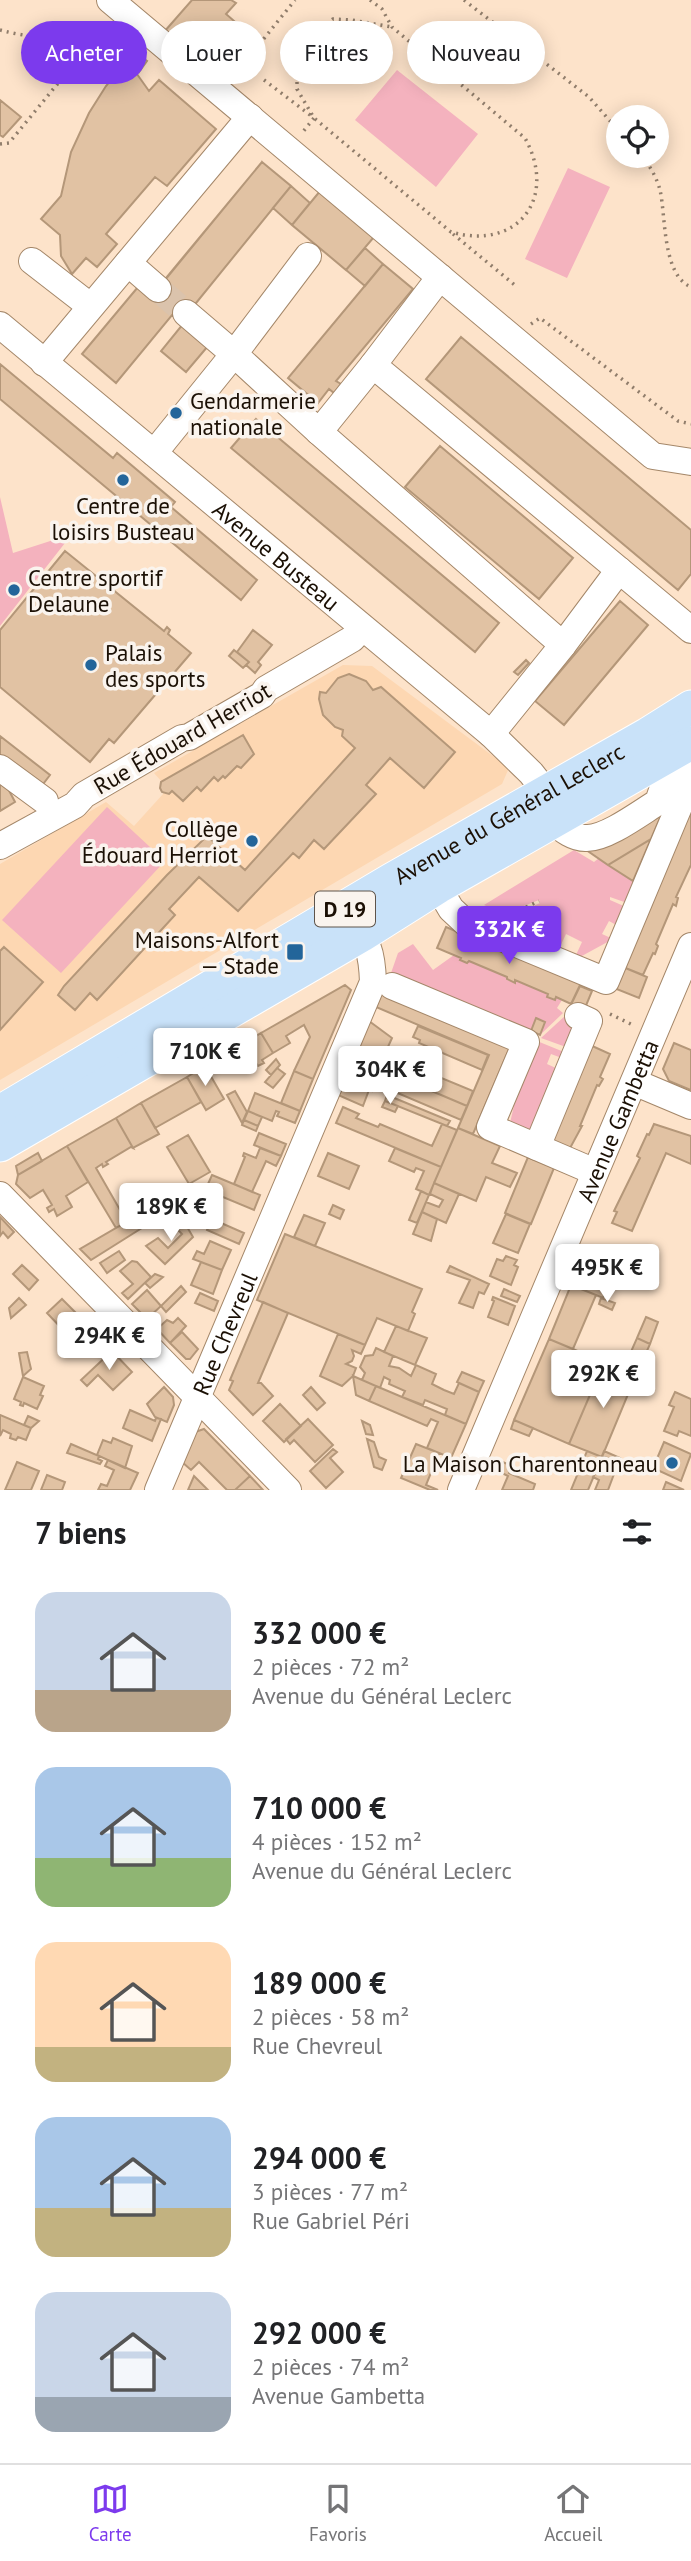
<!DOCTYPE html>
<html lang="fr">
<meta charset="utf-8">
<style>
:root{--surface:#fff;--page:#f2f2f2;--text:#202124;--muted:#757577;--line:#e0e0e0;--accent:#7c3aed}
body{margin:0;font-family:"PT Sans",sans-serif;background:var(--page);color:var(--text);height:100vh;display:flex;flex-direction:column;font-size:26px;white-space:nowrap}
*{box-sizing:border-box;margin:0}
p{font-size:23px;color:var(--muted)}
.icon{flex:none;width:38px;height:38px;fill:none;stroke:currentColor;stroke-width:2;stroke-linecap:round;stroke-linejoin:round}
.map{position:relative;height:1490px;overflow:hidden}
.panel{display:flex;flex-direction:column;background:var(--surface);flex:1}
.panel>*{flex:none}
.guide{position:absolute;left:21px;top:21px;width:649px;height:63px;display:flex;gap:14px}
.tools{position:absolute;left:606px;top:105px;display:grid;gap:14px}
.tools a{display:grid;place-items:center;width:63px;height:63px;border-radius:50%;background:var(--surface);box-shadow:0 4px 18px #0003;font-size:35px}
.price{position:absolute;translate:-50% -60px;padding:0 16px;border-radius:7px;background:#fff;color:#222;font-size:23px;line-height:46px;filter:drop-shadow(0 2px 4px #0008)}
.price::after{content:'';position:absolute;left:50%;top:42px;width:21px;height:16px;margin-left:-10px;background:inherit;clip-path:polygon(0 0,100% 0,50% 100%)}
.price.current{background:var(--accent);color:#fff}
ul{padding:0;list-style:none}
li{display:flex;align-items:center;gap:21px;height:175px;padding:0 35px}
li span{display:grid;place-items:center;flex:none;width:196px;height:140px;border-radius:21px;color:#555}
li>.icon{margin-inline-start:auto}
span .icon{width:84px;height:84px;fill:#fffc;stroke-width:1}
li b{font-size:30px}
h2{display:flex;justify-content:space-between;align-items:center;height:84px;padding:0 35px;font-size:30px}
.tag{padding:0 24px;border-radius:32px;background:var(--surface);box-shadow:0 4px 18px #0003;font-size:24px;line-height:63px}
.tag.current{background:var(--accent);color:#fff}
.tab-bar{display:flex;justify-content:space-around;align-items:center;height:98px;border-top:2px solid var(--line);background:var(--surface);font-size:19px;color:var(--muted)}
.tab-bar a{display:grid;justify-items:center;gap:4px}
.tab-bar .current{color:var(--accent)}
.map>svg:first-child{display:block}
.built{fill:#fdd7b2}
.green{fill:#f4b2be}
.building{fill:#e1c2a3;stroke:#b49779;stroke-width:2}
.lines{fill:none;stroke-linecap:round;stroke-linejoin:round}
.minor-tunnel{stroke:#dbc3ac;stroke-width:26;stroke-dasharray:26 13;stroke-linecap:butt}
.minor-casing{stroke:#a48769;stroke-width:28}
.major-casing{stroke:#fff;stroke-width:35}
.path{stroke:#907d6b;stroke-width:3.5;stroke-dasharray:2 5;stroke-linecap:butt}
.minor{stroke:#fff;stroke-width:26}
.major{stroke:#c9e2f9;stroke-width:33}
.poi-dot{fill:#23659a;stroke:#faf4ee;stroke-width:2.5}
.labels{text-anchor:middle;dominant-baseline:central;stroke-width:7;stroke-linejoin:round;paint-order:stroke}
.shield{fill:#faf4ee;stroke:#5e544b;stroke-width:2}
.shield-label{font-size:21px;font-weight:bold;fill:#1b1005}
.poi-label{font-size:23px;fill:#1b1005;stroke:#faf4ee;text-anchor:start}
.street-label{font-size:23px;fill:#1b1005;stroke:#faf4ee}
</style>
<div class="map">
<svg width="691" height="1490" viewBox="0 0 691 1490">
<rect width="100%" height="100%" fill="#fde3ca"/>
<path class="built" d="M343,665l29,1 137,102 -7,16 -502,296v-216l106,-62 28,24 29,-32 -1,-12 -8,-9z"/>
<path class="green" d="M397,70l81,64 -42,53 -81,-67z
M568,168l42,19 -43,91 -42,-19z
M0,497l13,56 59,-19 -72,92z
M107,807l58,54 -104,112 -59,-53z
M574,850l20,12 5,-4 34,23 -6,22 -17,-6v3l16,7 -8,19 -9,-5 -7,13 11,5 -33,18 -4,-2 6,-13 -16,-8 -8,17 -10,-4 8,-29 -4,-2 -6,30 -16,-6 8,-11 -12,-5 -3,6 4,3 -2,5 -29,-15 44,-20 -1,-3 -48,19 4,-9 -11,-5z
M413,944l20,26 21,-15 13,8 2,-2 38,16v3l7,2 1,-2 47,20 -5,8 6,5 -23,22 5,-13 -9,-4 -4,13 -13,-4 -128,-54 7,-20z
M566,1015l10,3 -10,29 -25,-9z
M537,1041l27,11 -4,10 -2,-2 1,-3 -8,-3 -4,10 11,5 -27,62 -21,-8 16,-70z"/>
<path class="building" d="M192,0h39l5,3 -10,11 15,13 -26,30 -51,-25z
M164,32l51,25 -11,13z
M132,50l15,11 -8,11 -13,-16z
M127,60l22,31 10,-11 57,49 -49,57 -12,-9 -49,57 11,10 -20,23 -11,-9 -14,16 -11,-18 -1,-21 -19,-16 20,-23 10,-44 18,-39 17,-27z
M0,100l21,17 -18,20 -3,-2z
M262,162l29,24 -99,122 -12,13 -8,-6 -56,68 -34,-29 56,-67 13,10z
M262,162l29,24 -99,122 -31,-24z
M325,185l54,46 -33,39 -54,-45z
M291,186l19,17 -18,22 -19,-17z
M365,248l18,16 -18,22 -19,-16z
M383,264l30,25 -77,92 5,3 -7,9 -5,-4 -11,14 -30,-25z
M183,324l25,22 -22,26 -25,-21z
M461,337l230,193v44l-13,16 -252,-211z
M0,364l113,94 4,-5 58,49 -4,5 86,73 -16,20 -241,-201z
M256,419l243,204 -24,29 -244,-204z
M440,446l133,112 -34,41 -134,-112z
M65,551l99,80 3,-4 3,3 -2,4 23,19 -77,90 -5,-4 -19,23 -90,-75v-57z
M620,601l28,24 -84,100 -29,-24z
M253,630l19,15 -14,17 3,3 -6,8 -9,-8 3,-3 -12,-10z
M234,650l15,12 -6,6 -14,-12z
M526,660l3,3 -11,12 -4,-3z
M349,674l17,7 7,9 8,-3 74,65 -31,36 -34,-30 -24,27 10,9 -52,55 -10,-9 -15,18 -6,-5 -55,58 -39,-34 -30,32 6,6 -78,85 -7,-7 -15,17 -17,-15 6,-9 103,-111 40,-39 38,34 110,-122 -13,-12 1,-6 -8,-3 -12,-12 -4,-16 1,-7 6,1 12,-15z
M243,735l11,19 -13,14 -4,-2 -12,12 -2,-2 -5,5 -4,-4 -13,14 -4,-4 -14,14 -11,-10 -3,3 -7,-2 -2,-4 1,-6z
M0,736l50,39 -10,13 -40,-31z
M3,779l12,23 -15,9v-30z
M670,795l-19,44 -43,26 -26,-18z
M691,807v58l-15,32 2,1 -2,8 -3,-2 -17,40 2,2 -3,8 -2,-1 -10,22 -20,-8z
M651,839l-18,42 -25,-16z
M446,927l135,56 -10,21 -15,-7 -1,3 -8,-3 1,-3 -33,-14v3l-8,-4v-2l-38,-16 -2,2 -7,-3 1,-2 -24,-10z
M4,947l39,35 -43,48v-79z
M623,967l24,10 -8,21 -25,-10z
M345,985l6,5 -38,89 -19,-8 16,-34 -6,-12 -18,11 4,7 -17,10 -12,-20z
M580,986l12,5 -9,22 -15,-2z
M382,992l128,55 -37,87 -15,-6 31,-73 -113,-48z
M536,1018l9,4 -5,13 -9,-4z
M369,1021l23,17 -14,31 -24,-11z
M418,1026l70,29 -6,15 -63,-27 1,-3 -7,-3z
M261,1033l12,20 -11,7 2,3 -6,3 -2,-3 -11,6 -6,-11 3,-2 -5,-8z
M674,1043l17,7v40l-22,-9 -6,-12z
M590,1045l20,9 -10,23 3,2 -4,7 -2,-1 -17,41h2l-13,24 -20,-9z
M354,1058l113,48 -6,14 -73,-31 2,-4 -16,-6 -2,12 -3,-1 -6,16 -25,-11z
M393,1058l80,33 -6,15 -80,-34z
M276,1059l4,6 -9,10 -5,-5z
M205,1066l19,33 -18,11 -19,-33z
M277,1068l8,6 -12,14 -8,-6z
M294,1071l19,8 -13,32 -19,-8z
M187,1077l14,25 -46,26 -14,-25z
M235,1091l12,21 -5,11 -15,-28z
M255,1093l45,18 -5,12 -18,-7 2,-4 -3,-1 -4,10 -24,-10z
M387,1095l63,26 -3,5 -62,-25z
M385,1101l13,5 -3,6 -13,-5z
M141,1103l18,31 -26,14 -17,-30z
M343,1107l16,7 -3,4 22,9 2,-3 52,22 10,-22 15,6 -16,37 -105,-44z
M248,1111l14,6 -4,9 -14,-6z
M116,1118l17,30 -2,-1 -25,15 2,2 -5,3 -1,-3 -6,4 31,54 -11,6 -49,-82z
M244,1120l14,6 -2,5 -14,-6z
M654,1124l37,12v28l-25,-11 -34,78 -20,-8 5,-11 -3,-1 26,-53 -3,-2 10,-22 2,1z
M458,1128l42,18 -8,17 25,10 -7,14 -24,-10 -10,24 -42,-18z
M259,1133l27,11 -5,12 -27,-11z
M188,1135l22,37 -21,12 -22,-37z
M67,1146l21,36 -22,14 6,11 -15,9 -3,-7 -5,3 -2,-4 5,-3 -9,-15 -13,8 -14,-14 2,-9z
M260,1148l21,8 -5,10 -10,-5 -14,31 -18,-8 11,-27 -2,-1 1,-3 12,5z
M395,1148l46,19 -12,28 -13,-6 8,-18 -8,-3 -2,4 -25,-11z
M38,1153l4,8 -24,14 -2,-9z
M328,1153l31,13 -10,23 -31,-13z
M528,1157l26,11 -23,56 -26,-11z
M212,1175l48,20 -6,15 -36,-15 3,-6 -13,-5z
M434,1183l25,11 -13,29 -24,-11 4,-10 13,5 4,-7 -13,-6z
M197,1185l18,8 -9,21 -19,-8 2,-4 -5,-3 -2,5 5,8 14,6 -4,8 -14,-6 -13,-23 11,-7 6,3 2,-3 4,2z
M421,1191l8,4 -12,28 -8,-3z
M169,1202l11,17 -10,6 -9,-13 -10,6 2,3 -62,39 -11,-11 67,-39 1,2 10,-6 1,2z
M333,1205l11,5 -4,9 -11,-5z
M422,1212l15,7 -6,22 -18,-7z
M506,1214l24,10 -12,29 -25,-10z
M304,1215l21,8 -10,23 -21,-9z
M0,1217l14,15 -6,6 -5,-6 -3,4z
M212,1219l32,14 -5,11 -32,-14z
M183,1220l10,17 -28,27 -19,-18 12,-8 10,10 14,-14 -4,-4 -6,4 -5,-3z
M285,1234l137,55 -10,23 3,2 -7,17 -31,-13 -12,27 -108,-45z
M210,1241l21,9 -9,20 -29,-11 4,-8 7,3z
M596,1249l27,11 -7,18 -4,-1 -9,21 -24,-10z
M119,1251l6,9 -18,13 -7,-10z
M506,1256l11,4 -3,5 4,2 -7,18 -21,-9 7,-17 6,2z
M132,1261l5,1 14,15 -23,22 -6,-6 11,-9 -13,-13z
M201,1262l21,8 -9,24 -22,-9z
M22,1265l16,15 -9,10 -16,-16z
M450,1266l39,18 -5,10 -5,-2 -6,16 -14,-5 11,-23 -23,-8z
M155,1274l8,3 -13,11 -5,-5z
M571,1285l25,10 -23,54 -24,-10z
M181,1286l5,6 -20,20 -5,-6z
M504,1289l16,7 -3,6 -16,-6z
M147,1290l14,16 -14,13 -15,-15z
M200,1293l18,8 -4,10 -19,-8z
M493,1297l22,9 -7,19 -20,-8 6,-16 -2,-1z
M19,1298l7,7 -15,13 -2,-10z
M601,1298l14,5 -3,7 -13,-6z
M62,1299l20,20 -15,15 -20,-21z
M263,1302l25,11 -30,70h3l12,13 -20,19 -24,-25 4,-9 -3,-1z
M646,1317l12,5 -8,22 -13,-6z
M178,1318l8,8 -16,17 -13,-14 10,-9 6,3z
M396,1326l31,12 -12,27 -31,-13z
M182,1332l16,17 -8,10h-4l-16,-16z
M338,1334l27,11 -4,9 -9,-4 2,6 -2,5 -6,3 10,4 -3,8 -11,10 -22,-10z
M637,1338l13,6 -14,32 -13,-6z
M549,1339l55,23 -35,82 -55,-24z
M376,1348l17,8 -4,10 10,2 12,8 5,-11 20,9 -4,10 12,6 10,4 5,-11 20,9 -13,32 -21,-9 2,-6 -22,-9 -2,5 -21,-8 3,-6 -16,-7 1,-4 -6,-3 -4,11 -18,-8 3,-7 -5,-6 5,-11 8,-1z
M112,1351l20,21 -19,18 -15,-15 -11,11 -6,-6z
M27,1352l4,17 -8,7 -4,-23z
M604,1362l32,13 -34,82 -33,-13z
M462,1372l22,9 -5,11 -22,-10z
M636,1375l11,5 -3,8 -12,-5z
M353,1376l23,10 -7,15 -13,-6z
M23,1377l21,9 -4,9 3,1 -6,13 -13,-6 -1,3 -3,-1 1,-3 -7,-3z
M376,1386l90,38 -15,34 -24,-10 11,-26 -7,-3 -4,7 -58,-25z
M164,1387l9,10 1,8 -7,17 -12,-5 -8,-13z
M311,1387l14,16 -8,7 -14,-15z
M675,1392l16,7v37l-12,-5 -2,5 -13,-5 10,-24 -5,-2z
M280,1404l21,22 -17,16 -21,-21z
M130,1410l25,11 1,-3 5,1 -9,22 -29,-13z
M0,1415l31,13 -5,12 -8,-3 -2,3 -6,-2 1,-4 -8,-4 -3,6z
M28,1416l11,5 -8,7 -7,-3z
M308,1419l25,26 -18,17 -21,-22 -4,4 -4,-5z
M514,1420l19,8 -4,8 -18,-7z
M362,1421l8,4 3,10 -7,-1z
M204,1429l46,47 -15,14h-8l-28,-28 -8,8 -9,-8 13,-30z
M113,1438l19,8 -7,22 -28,-13 6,-15 8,3z
M367,1439l7,3 5,15 7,3 -4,10 -8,-3z
M664,1442l27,12 -10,27 -28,-13z
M71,1444l28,12 -1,3 4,2 -2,3 -33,-11z
M416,1444l23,9 -13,32 12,5h-8l-29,-12z
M333,1449l4,3 -7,6 13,14 -17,16 -16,-17z
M587,1451l15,6 -14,33h-17z
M604,1451l16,7 -2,4 -16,-6z
M602,1456l17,7 -5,11 -16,-7z
M108,1460l30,13 -8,17h-32l3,-6 6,2 7,-16 -9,-4z
M498,1460l14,6 -3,7 26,11 -2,6h-31l6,-14 -14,-7z
M17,1462l22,9 -8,19h-26z
M598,1467l16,7 -6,16h-13l4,-10 -6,-3z
M47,1475l18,7 -3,8h-21z
M194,1476l14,14h-20z
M250,1476l13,14h-28z
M666,1482l18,8h-21z"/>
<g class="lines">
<path class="minor-tunnel" d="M158,289l28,24"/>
<defs>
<g id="minor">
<path d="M110,0l543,456 38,6"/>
<path d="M308,256l-74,98 85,78 54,-67"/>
<path d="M32,261l58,45"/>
<path d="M128,263l30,26"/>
<path d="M440,277l-67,88 318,265"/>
<path id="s1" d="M0,325l491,409 40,39 15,19"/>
<path d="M44,363l206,-246"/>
<path d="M319,432l244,213 56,-75"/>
<path d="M154,453l80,-99 -48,-41"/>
<path d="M491,734l72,-89"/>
<path d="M0,768l45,33"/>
<path d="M552,821c10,8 22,18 35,17 20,0 53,-25 71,-36l9,-26v-19"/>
<path d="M0,846l75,-41 9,-10 98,-57 7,-1 73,-42 4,-6 86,-50 10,-11"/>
<path d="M438,887l13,22 15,14 140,58 80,-191 -1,-22 -7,-17"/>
<path d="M392,986l134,56 -36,85 105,45"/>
<path d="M634,1082l57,24"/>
<path d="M537,1147l52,-126 -11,-5"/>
<path d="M0,1195l288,295"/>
<path id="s2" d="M158,1490l215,-508c-1,-29 -4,-41 -25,-61"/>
<path id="s3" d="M461,1490l230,-544"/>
</g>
<g id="major">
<path id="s4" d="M0,1112l391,-232 257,-146 43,-27"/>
<path d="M0,1145l362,-210 76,-48 253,-144"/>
</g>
</defs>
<use href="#minor" class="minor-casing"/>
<use href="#major" class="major-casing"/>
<path class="path" d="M370,0l12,9 10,18 133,111c33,60 -7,113 -74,94l-137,-114 -17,-29v-19l10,-25 10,-14 16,-12 19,1 40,7
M464,0l125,97 29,33
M0,30c30,8 65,11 96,7l8,-14
M233,77l62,-77
M264,80l50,38 -12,15
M0,144l9,-1 87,-106
M641,156c8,8 16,22 19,34 6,26 2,85 31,97
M453,234l63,52
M531,324l9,-6 138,103 13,3
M507,916l32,-15
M551,936l3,-19
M610,1014l25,12"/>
<use href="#minor" class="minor"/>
<use href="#major" class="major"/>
</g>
<g class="poi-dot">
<circle cx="176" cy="413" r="7"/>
<circle cx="123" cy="480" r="7"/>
<circle cx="14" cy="590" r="7"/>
<circle cx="91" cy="665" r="7"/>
<circle cx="252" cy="841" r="7"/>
<rect x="286" y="943" width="18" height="18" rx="3.5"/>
<circle cx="672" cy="1463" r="7"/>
</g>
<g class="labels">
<rect class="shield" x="315" y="891.5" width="60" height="35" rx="5"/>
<g class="shield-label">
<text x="345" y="909">D 19</text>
</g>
<g class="poi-label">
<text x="190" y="400">Gendarmerie<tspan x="190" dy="26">nationale</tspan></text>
<text x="123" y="505" text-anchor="middle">Centre de<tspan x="123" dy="26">loisirs Busteau</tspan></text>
<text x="28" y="577">Centre sportif<tspan x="28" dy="26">Delaune</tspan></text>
<text x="105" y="652">Palais<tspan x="105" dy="26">des sports</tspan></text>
<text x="238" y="828" text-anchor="end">Collège<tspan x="238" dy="26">Édouard Herriot</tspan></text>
<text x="279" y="939" text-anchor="end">Maisons-Alfort<tspan x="279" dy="26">— Stade</tspan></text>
<text x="658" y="1463" text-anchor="end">La Maison Charentonneau</text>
</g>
<g class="street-label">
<text stroke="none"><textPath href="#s1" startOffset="360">Avenue Busteau</textPath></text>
<text transform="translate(182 738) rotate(-30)">Rue Édouard Herriot</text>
<text stroke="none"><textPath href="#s4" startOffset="590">Avenue du Général Leclerc</textPath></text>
<text stroke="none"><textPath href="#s3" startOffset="401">Avenue Gambetta</textPath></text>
<text stroke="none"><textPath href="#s2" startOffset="170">Rue Chevreul</textPath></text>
</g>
</g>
</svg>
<div class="tools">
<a><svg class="icon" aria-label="locate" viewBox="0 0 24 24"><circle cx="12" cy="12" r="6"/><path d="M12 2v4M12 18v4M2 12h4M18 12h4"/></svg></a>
</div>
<b class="price current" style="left:509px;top:966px">332K €</b>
<b class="price" style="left:205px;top:1088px">710K €</b>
<b class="price" style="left:390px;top:1106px">304K €</b>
<b class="price" style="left:171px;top:1243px">189K €</b>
<b class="price" style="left:607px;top:1304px">495K €</b>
<b class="price" style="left:109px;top:1372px">294K €</b>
<b class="price" style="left:603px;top:1410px">292K €</b>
<div class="guide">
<a class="tag current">Acheter</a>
<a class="tag">Louer</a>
<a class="tag">Filtres</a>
<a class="tag">Nouveau</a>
</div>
</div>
<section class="panel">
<h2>7 biens<svg class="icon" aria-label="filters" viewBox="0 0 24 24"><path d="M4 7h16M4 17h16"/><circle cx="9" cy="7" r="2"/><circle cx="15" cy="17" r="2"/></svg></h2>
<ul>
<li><span style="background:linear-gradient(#c9d6e8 70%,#b9a48a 0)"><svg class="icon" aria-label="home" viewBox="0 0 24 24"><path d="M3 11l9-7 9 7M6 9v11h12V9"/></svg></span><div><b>332 000 €</b><p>2 pièces · 72 m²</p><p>Avenue du Général Leclerc</p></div></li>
<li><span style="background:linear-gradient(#a9c7e8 65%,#8fb573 0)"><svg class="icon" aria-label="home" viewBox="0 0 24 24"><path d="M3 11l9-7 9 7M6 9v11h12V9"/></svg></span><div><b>710 000 €</b><p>4 pièces · 152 m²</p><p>Avenue du Général Leclerc</p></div></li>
<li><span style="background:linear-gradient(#ffd9b3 75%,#c2b280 0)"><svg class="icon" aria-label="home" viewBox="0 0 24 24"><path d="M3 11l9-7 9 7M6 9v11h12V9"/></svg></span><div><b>189 000 €</b><p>2 pièces · 58 m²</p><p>Rue Chevreul</p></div></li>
<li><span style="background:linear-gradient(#a9c7e8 65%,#c2b280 0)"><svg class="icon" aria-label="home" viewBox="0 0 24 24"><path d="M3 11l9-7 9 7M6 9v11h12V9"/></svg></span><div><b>294 000 €</b><p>3 pièces · 77 m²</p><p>Rue Gabriel Péri</p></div></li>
<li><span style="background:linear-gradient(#c9d6e8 75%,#9aa5b1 0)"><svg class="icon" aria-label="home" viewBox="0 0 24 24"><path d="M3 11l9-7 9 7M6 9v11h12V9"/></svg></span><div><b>292 000 €</b><p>2 pièces · 74 m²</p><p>Avenue Gambetta</p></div></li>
</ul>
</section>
<nav class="tab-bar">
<a class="current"><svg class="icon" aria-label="map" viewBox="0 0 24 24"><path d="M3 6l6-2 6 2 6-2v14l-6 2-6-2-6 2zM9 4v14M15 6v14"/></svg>Carte</a>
<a><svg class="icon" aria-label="saved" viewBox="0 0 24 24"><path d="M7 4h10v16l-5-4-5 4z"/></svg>Favoris</a>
<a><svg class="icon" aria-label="home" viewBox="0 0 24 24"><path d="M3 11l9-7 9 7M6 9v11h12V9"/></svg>Accueil</a>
</nav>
